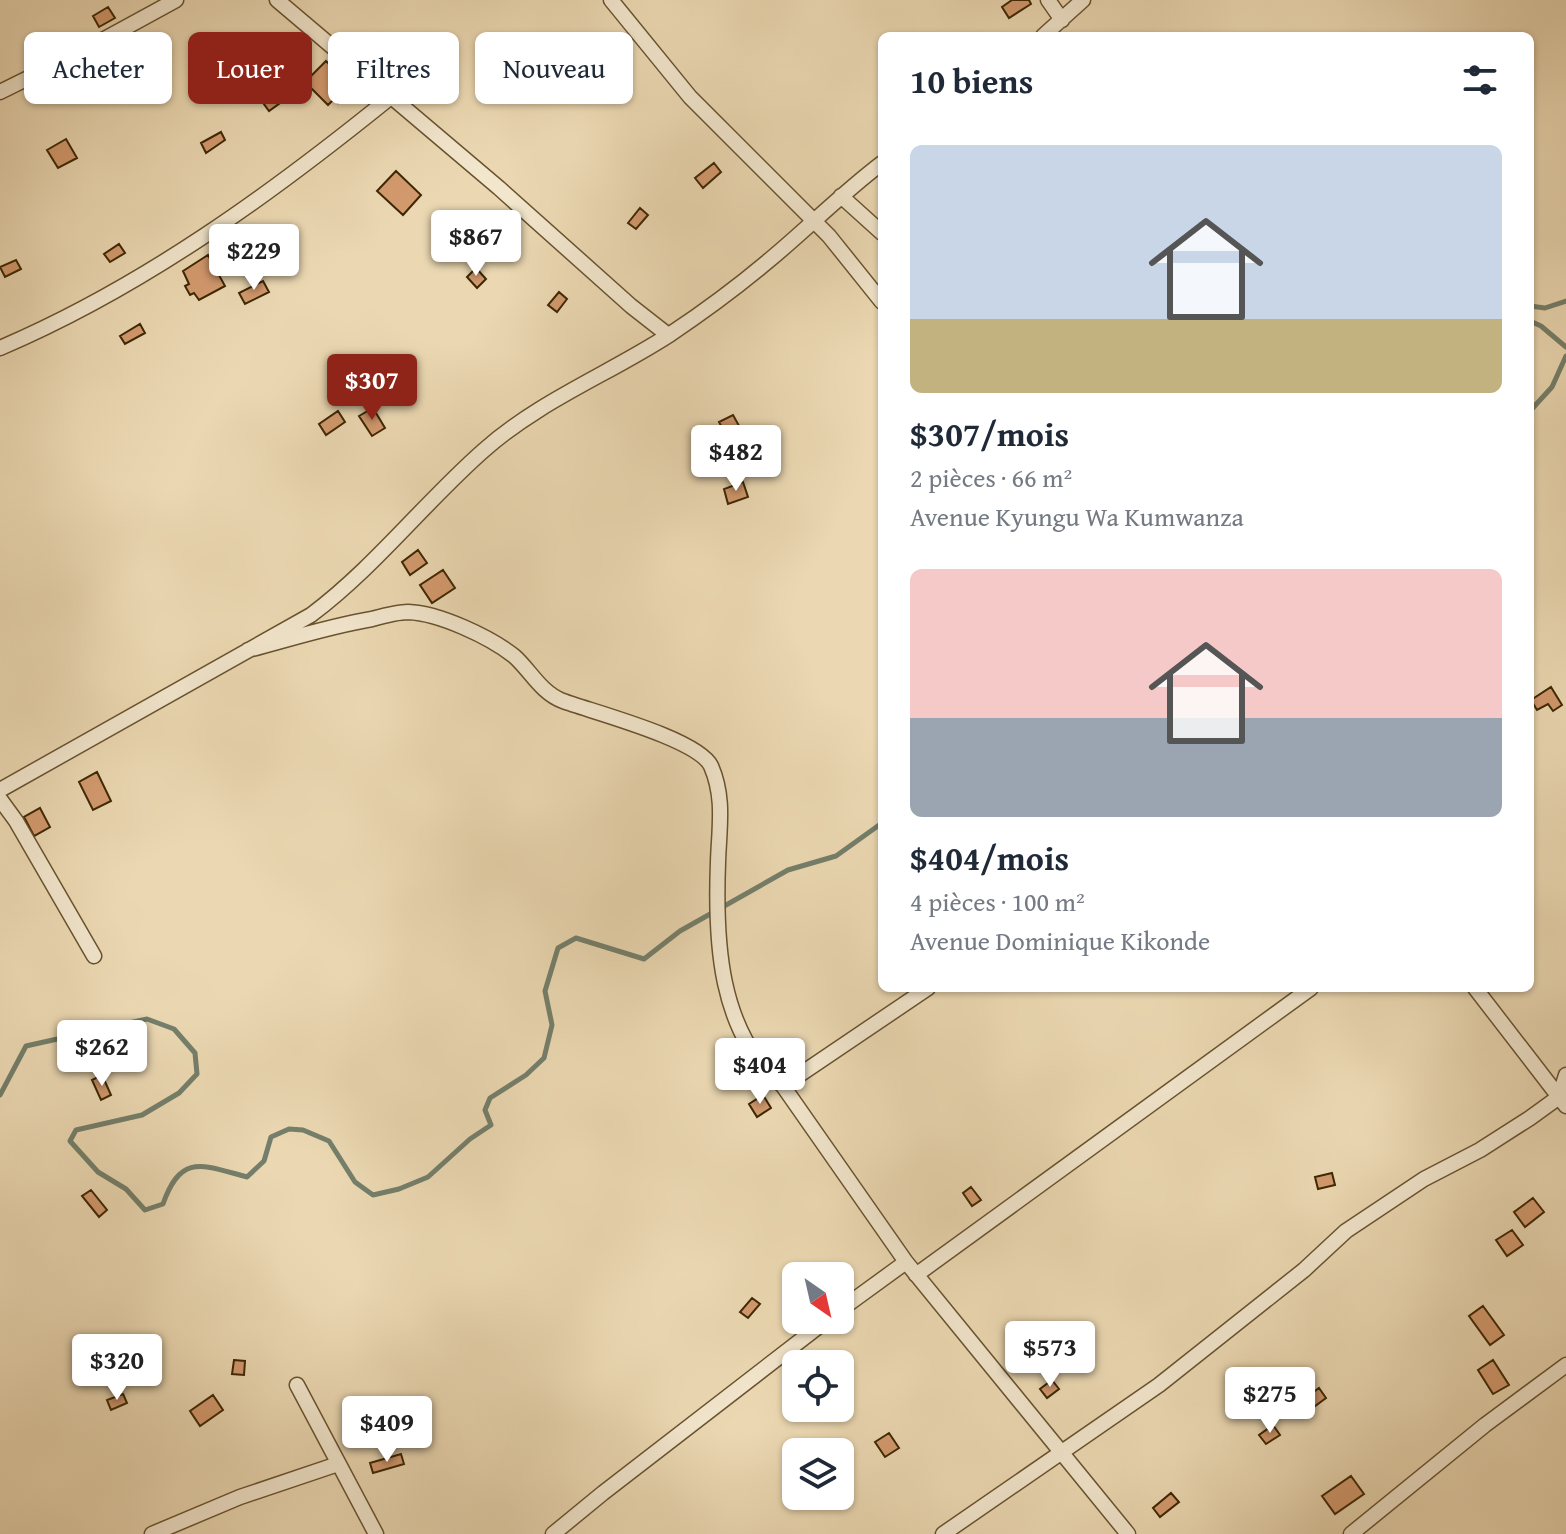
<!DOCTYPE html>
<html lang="fr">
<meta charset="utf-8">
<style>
:root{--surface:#fff;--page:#f6f6f7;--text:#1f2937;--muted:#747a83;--accent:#8f2418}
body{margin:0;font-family:"Gentium Book Plus",serif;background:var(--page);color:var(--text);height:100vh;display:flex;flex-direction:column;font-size:30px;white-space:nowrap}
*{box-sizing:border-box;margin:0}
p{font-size:26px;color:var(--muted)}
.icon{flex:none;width:44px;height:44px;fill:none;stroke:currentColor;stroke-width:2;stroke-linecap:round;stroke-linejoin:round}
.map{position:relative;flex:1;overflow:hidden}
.side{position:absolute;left:878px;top:32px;width:656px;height:960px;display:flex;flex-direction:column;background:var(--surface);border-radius:12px;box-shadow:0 2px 6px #0004}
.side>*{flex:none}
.hud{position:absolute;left:24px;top:32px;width:734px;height:72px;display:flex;gap:16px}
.needle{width:52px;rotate:146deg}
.controls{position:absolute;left:782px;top:1262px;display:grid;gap:16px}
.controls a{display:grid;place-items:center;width:72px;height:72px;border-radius:12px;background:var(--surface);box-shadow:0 2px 6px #0004;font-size:40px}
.price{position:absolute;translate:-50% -68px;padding:0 18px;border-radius:8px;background:#fff;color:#222;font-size:26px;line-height:52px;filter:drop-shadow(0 2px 4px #0008)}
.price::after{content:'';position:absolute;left:50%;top:48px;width:24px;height:18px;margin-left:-12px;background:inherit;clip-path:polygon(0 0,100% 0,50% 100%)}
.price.current{background:var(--accent);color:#fff}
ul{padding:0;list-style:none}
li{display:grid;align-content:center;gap:16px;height:424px;padding:0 32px}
li span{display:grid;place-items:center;height:248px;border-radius:12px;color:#555}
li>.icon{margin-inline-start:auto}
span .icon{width:144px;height:144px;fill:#fffc;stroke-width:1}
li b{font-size:34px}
h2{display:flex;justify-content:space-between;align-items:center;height:96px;padding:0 32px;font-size:34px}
.pill{padding:0 28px;border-radius:12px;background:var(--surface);box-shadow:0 2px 6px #0004;font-size:28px;line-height:72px}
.pill.current{background:var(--accent);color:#fff}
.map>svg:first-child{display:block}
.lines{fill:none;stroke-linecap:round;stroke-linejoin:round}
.stream{stroke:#747f6b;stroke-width:5}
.building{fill:#d39a6e;stroke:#3d2703;stroke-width:2}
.minor-casing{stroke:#68532f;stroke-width:17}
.minor{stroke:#f2e6cd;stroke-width:14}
</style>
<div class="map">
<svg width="1566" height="1534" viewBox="0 0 1566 1534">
<rect width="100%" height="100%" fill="#ebd8b2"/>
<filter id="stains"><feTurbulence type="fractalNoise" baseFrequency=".0025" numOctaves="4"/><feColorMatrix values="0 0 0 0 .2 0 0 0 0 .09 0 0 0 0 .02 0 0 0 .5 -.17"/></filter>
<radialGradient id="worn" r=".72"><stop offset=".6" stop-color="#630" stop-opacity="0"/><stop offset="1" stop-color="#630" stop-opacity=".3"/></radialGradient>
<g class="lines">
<path class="stream" d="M1530,306l15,2 21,-7
M1530,321l11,5 25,21
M1530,411l22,-24 14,-31
M0,1095l26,-49 121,-27 27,10 21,24 2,21 -18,19 -37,22 -66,15 -6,11 28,31 28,17 19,21 18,-6c18,-51 39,-39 84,-27l17,-16 7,-24 18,-8 14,1 26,11 26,41 18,13 26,-6 29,-12 42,-38 21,-14 -6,-15 5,-12 36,-23 18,-17 8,-33 -7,-34 13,-43 18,-10 68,21 36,-28 108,-61 48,-14 46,-33"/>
</g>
<path class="building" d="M1012,0h17l2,4 -22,14 -7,-11z
M108,7l7,11 -16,9 -6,-11z
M326,61l27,26 -15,16 -4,-4 -6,6 -23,-23z
M279,87l8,11 -18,13 -8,-11z
M221,132l4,8 -19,13 -5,-10z
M66,139l11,19 -19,10 -11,-18z
M714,163l7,9 -18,16 -8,-10z
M396,171l25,24 -18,20 -26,-24z
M640,208l8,7 -12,14 -8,-6z
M119,244l6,9 -15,9 -6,-8z
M208,255l17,31 -26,14 -5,-7 -4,2 -5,-9 4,-2 -6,-13z
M16,260l5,9 -16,8 -5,-10z
M476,268l10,11 -9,9 -10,-11z
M263,281l6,11 -24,12 -6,-11z
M559,292l8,7 -10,13 -9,-7z
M140,324l5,9 -20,11 -5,-8z
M373,408l12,20 -13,8 -13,-20z
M338,411l7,11 -19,13 -7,-11z
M733,415l10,18 -14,8 -10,-19z
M743,482l5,15 -20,7 -4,-15z
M418,550l9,13 -17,12 -8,-13z
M443,570l12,18 -23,15 -12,-18z
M1551,687l11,18 -9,6 -5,-7 -11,6 -6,-10z
M97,772l14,29 -18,9 -14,-28z
M40,808l10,19 -16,9 -10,-19z
M102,1075l9,20 -10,5 -9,-20z
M763,1095l8,13 -14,9 -8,-13z
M1332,1173l3,12 -17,4 -3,-12z
M971,1187l10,13 -9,6 -9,-13z
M91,1190l16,20 -8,7 -17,-21z
M1533,1198l11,14 -19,15 -11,-15z
M1512,1230l11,15 -16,11 -11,-16z
M752,1298l8,6 -12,14 -8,-6z
M1483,1306l21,29 -14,10 -21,-29z
M234,1360l11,1 -1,14 -12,-1z
M1493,1360l16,25 -16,9 -15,-24z
M1052,1380l7,9 -12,9 -7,-9z
M1319,1388l7,10 -19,14 -7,-10z
M123,1394l4,9 -16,7 -4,-10z
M213,1395l10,15 -23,16 -10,-15z
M1273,1425l7,10 -14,9 -7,-9z
M889,1433l10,15 -14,9 -10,-15z
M401,1454l3,10 -31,9 -3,-10z
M1351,1476l13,18 -29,20 -13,-18z
M1171,1493l8,9 -19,15 -7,-9z"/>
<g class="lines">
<defs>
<path id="minor" d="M277,0l222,188 132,118 37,29
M611,0l79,97 139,139 53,66
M1048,0l14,20
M1043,36l40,-36
M0,92l79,-39 97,-53
M841,196l41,37
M0,348c143,-61 271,-154 392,-252
M248,650c42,-11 82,-24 124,-31 11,-3 25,-7 36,-7 31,1 82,25 106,44 16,14 27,37 49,45 30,11 135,38 148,65 14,32 8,62 7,96 -3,77 0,171 65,224l123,176 222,272
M0,790l311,-175c64,-48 112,-111 172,-164 56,-50 124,-76 186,-116 33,-22 67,-47 98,-73 39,-32 74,-68 115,-99
M0,799l16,22 78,135
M1475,988l91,118
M783,1086l145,-98
M916,1275l395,-287
M840,1310l66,-48
M297,1385l79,149
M152,1534l88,-37 98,-33
M553,1534l50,-41 224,-173
M943,1534l216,-149 145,-115 42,-39 78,-52 56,-29 50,-32 29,-21 7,-22
M1351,1534l134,-109 81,-60"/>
</defs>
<use href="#minor" class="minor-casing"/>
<use href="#minor" class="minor"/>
</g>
<rect width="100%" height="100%" filter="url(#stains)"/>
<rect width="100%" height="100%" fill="url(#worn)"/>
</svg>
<div class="controls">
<a><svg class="needle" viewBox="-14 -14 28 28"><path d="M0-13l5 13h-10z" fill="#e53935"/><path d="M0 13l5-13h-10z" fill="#747a83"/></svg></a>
<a><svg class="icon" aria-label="locate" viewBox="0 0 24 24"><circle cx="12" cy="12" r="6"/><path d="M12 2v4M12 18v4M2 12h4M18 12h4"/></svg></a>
<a><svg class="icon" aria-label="layers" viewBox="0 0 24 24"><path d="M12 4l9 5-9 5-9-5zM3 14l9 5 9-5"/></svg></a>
</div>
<b class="price" style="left:476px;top:278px">$867</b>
<b class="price" style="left:254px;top:292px">$229</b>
<b class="price current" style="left:372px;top:422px">$307</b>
<b class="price" style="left:736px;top:493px">$482</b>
<b class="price" style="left:102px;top:1088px">$262</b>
<b class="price" style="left:760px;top:1106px">$404</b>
<b class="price" style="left:1050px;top:1389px">$573</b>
<b class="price" style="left:117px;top:1402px">$320</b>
<b class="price" style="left:1270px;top:1435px">$275</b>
<b class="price" style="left:387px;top:1464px">$409</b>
<div class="hud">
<a class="pill">Acheter</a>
<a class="pill current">Louer</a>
<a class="pill">Filtres</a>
<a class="pill">Nouveau</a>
</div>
<section class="side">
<h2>10 biens<svg class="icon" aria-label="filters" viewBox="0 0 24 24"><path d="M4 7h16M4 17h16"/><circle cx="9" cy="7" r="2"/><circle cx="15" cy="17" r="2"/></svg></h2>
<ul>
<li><span style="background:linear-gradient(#c9d6e8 70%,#c2b280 0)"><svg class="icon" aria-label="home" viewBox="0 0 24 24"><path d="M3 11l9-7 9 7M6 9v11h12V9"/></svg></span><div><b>$307/mois</b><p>2 pièces · 66 m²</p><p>Avenue Kyungu Wa Kumwanza</p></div></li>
<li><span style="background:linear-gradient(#f6c9c9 60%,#9aa5b1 0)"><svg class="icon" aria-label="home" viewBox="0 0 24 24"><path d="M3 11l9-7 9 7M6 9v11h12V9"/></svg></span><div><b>$404/mois</b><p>4 pièces · 100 m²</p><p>Avenue Dominique Kikonde</p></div></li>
</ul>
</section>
</div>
